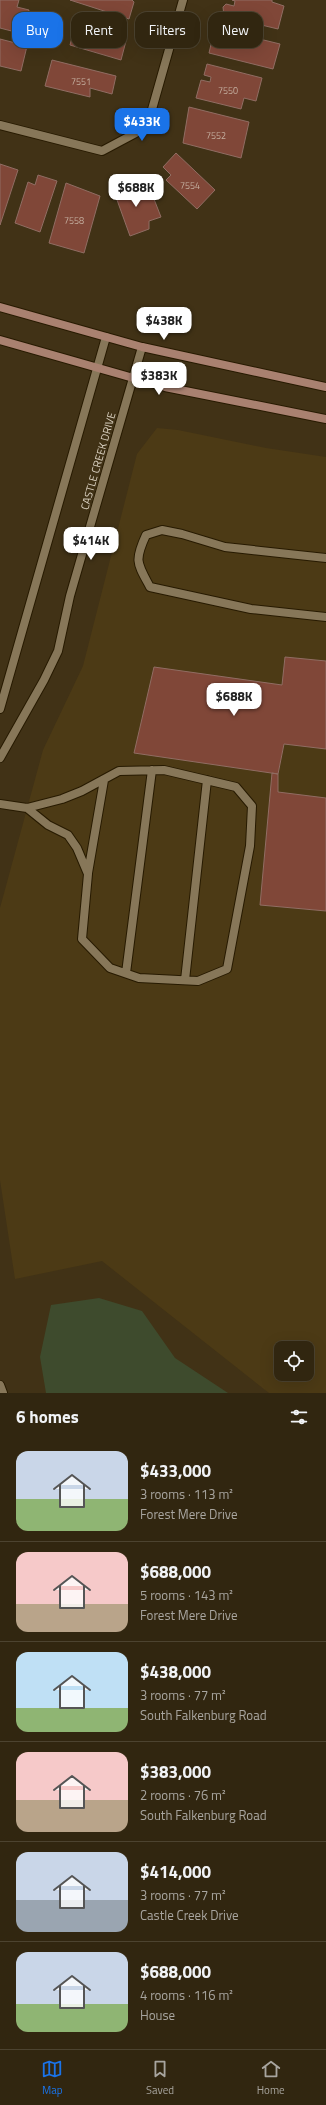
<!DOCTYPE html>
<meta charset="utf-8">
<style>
:root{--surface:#312610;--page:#392e19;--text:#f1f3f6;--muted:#a8a59f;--line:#4c4330;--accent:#1a73e8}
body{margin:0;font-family:"Titillium Web",sans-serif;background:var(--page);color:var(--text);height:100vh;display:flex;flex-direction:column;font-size:15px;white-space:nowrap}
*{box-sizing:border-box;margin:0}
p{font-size:13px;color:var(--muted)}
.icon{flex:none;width:22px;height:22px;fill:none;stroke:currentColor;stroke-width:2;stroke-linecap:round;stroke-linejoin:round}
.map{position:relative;height:1393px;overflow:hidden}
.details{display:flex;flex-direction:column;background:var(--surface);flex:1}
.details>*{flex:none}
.hud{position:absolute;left:12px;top:12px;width:302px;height:36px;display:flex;gap:8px}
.controls{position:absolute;left:274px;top:1341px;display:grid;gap:8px}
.controls a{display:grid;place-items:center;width:40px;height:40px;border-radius:8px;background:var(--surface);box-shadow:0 4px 16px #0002,0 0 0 1px var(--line);font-size:20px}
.price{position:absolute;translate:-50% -34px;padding:0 9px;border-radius:8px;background:#fff;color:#222;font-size:13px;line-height:26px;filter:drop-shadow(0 1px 2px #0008)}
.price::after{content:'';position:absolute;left:50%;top:24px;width:12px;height:9px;margin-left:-6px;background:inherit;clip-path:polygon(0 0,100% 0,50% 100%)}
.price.current{background:var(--accent);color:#fff}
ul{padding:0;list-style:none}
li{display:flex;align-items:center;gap:12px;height:100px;padding:0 16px}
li+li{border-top:1px solid var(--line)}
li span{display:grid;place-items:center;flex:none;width:112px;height:80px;border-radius:12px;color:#555}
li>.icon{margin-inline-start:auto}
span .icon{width:48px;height:48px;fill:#fffc;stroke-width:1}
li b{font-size:17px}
h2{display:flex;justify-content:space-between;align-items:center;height:48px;padding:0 16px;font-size:17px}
.chip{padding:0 14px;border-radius:12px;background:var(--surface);box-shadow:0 4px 16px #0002,0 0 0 1px var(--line);font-size:14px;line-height:36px}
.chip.current{background:var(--accent);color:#fff}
.menu{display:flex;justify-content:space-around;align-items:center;height:56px;border-top:1px solid var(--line);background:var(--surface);font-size:11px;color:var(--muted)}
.menu a{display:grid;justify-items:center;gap:2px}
.menu .current{color:var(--accent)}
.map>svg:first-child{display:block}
.built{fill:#4c3a15;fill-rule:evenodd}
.green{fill:#3e4b2d}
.building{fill:#804738;stroke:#906d63}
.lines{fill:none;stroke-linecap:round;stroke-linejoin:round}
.lane-casing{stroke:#271a00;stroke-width:10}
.street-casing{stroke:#271a00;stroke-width:10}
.secondary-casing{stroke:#271a00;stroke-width:10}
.lane{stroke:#877759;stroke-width:8}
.street{stroke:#877759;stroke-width:8}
.secondary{stroke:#a98170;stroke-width:8}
.labels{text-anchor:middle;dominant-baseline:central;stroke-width:3.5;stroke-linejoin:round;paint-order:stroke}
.number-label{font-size:9px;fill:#c4afa0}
.street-label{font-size:11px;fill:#dbd2c2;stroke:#413216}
</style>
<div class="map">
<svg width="326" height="1393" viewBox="0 0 326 1393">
<rect width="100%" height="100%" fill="#413216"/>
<path class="built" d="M157,428l21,2 88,18 60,9v936h-57l-167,-132 -87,18 -15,-99v-272l43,-158 40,-84 54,-212zM281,1348h26v26h-26z"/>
<path class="green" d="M99,1298l43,13 33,47 53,35h-182l-6,-36 11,-52z"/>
<path class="building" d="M0,0h19l-2,7 12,3 -6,24 -23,-6z
M70,0h62l2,2 -5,17z
M232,0h40v2l12,4 -6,23 -54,-13 -1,-9 3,-3 8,2 1,-5z
M77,19l41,13 -2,6 10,3 -5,19 -51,-15z
M235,33l45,11 -7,25 -64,-16 4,-17 22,5z
M0,39l27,7 -6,25 -21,-5z
M52,60l64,16 -4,18 -22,-6v9l-45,-11z
M207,64l55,14 -6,23 -12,-3 -3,11 -45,-11 5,-18 9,2 1,-5 -7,-2z
M189,107l60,15 -8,36 -58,-15z
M176,153l39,37 -18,19 -31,-29 5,-5 -8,-8z
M0,164l18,6 -18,55z
M38,175l19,6 -17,51 -25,-9 13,-41 7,3z
M131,180l4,13 6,-2 2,6 9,-3 9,23 -12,4v8l-19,7 -18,-50z
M66,183l34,13 -16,57 -35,-10z
M285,657l41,4v88l-42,-5 -6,30 -144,-21 20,-86 128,18z
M272,773l6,1v18l48,6v113l-66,-6z"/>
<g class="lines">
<defs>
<path id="lane" d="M0,804l27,4 35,-9 20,-8 37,-20 45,-1 72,17 16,19 -2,40 -23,123 -29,12 -59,-3 -29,-10 -28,-29 6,-65 -11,-26 -9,-13 -20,-10 -21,-17
M88,873l16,-93
M126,973l26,-203
M185,980l22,-200"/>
<path id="street" d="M0,125l102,26 45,-24 36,-127
M326,558l-101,-11 -43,-13 -20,-4 -16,5c-12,26 -9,28 4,52l101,22 75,8
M0,709l106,-372
M0,758l44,-78 14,-29 12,-55 72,-249
M0,1385l3,8"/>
<path id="secondary" d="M0,307l142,40 184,40
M0,340l165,47 161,32"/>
</defs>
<use href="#lane" class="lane-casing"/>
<use href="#street" class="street-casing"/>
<use href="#secondary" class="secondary-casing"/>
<use href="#lane" class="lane"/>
<use href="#street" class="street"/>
<use href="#secondary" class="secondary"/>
</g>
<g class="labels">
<g class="number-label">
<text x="81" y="81">7551</text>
<text x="228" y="90">7550</text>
<text x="216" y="135">7552</text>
<text x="190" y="185">7554</text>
<text x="74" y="220">7558</text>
</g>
<g class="street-label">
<text transform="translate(98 461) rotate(-74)">CASTLE CREEK DRIVE</text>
</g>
</g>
</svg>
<div class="controls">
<a><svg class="icon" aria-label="locate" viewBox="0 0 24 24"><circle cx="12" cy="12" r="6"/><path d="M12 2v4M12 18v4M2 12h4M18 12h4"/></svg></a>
</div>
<b class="price current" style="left:142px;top:142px">$433K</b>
<b class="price" style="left:136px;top:208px">$688K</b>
<b class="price" style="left:164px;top:341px">$438K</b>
<b class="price" style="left:159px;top:396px">$383K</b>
<b class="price" style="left:91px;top:561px">$414K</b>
<b class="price" style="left:234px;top:717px">$688K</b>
<div class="hud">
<a class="chip current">Buy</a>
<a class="chip">Rent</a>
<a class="chip">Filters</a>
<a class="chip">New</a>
</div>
</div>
<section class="details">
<h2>6 homes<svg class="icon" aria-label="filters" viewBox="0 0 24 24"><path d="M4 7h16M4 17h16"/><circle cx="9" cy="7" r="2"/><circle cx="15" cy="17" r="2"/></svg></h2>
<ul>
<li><span style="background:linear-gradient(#c9d6e8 60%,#8fb573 0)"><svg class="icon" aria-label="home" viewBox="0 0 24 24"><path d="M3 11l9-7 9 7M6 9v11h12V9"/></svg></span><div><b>$433,000</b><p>3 rooms · 113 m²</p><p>Forest Mere Drive</p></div></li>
<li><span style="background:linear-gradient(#f6c9c9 65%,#b9a48a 0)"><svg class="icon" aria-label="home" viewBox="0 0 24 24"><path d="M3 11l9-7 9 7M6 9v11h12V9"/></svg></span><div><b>$688,000</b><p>5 rooms · 143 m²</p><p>Forest Mere Drive</p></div></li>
<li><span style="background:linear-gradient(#bfe0f5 70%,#8fb573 0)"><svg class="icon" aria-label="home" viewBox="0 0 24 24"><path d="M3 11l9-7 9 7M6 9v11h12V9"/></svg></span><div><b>$438,000</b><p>3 rooms · 77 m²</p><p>South Falkenburg Road</p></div></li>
<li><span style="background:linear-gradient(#f6c9c9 60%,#b9a48a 0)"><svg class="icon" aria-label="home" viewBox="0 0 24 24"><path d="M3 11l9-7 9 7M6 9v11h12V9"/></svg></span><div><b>$383,000</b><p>2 rooms · 76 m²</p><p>South Falkenburg Road</p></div></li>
<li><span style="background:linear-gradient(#c9d6e8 60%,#9aa5b1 0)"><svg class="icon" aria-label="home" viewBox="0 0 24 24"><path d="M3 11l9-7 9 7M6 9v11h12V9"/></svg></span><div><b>$414,000</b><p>3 rooms · 77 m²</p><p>Castle Creek Drive</p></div></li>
<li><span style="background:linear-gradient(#c9d6e8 65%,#8fb573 0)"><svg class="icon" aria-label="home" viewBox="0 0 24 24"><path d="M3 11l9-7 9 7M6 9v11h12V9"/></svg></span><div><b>$688,000</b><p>4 rooms · 116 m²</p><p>House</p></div></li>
</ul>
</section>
<nav class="menu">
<a class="current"><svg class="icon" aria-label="map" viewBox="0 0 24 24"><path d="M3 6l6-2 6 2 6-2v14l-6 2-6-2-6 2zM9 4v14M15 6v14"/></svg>Map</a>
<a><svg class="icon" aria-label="saved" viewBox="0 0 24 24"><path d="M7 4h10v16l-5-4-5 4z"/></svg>Saved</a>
<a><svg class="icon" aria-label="home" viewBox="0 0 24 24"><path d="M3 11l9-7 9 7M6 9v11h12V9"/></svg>Home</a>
</nav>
